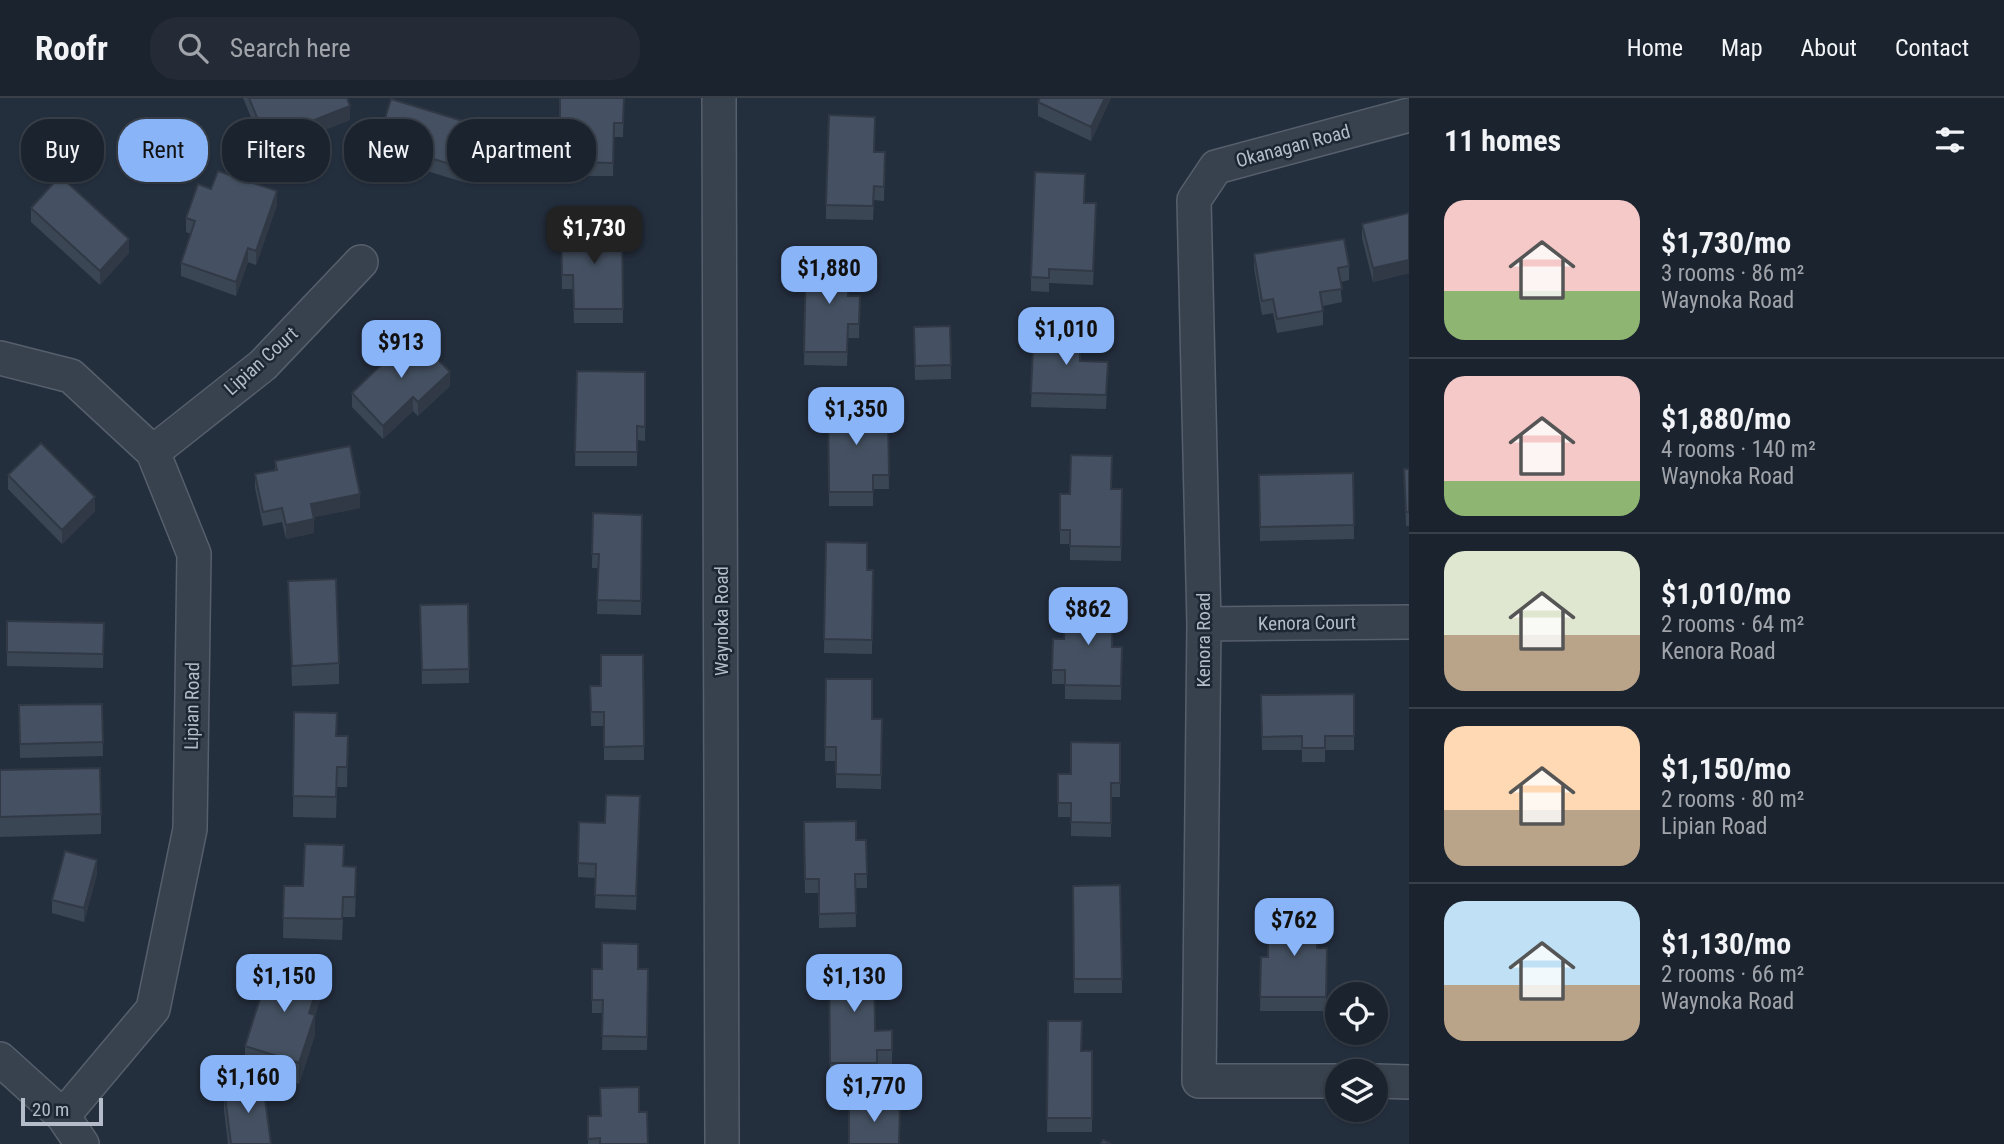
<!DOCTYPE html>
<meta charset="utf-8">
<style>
:root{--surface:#1b232e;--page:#242b36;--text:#f1f3f6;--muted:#a0a4aa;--line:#39404a;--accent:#8ab4f8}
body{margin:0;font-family:"Roboto Condensed",sans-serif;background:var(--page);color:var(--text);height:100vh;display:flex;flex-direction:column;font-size:26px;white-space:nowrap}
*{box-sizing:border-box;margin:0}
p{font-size:23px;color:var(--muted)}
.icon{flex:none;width:38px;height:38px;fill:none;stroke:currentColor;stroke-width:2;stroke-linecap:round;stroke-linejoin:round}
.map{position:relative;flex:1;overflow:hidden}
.panel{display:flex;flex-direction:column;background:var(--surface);width:595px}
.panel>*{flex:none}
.banner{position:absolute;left:21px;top:21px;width:665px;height:63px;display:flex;gap:14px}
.tools{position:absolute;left:1325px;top:884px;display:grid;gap:14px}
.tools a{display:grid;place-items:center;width:63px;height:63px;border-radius:50%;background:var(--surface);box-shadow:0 2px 5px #0004,0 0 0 2px var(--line);font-size:35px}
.scale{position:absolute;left:21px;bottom:18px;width:82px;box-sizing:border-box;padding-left:7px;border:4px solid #b4bcc9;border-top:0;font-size:19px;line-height:24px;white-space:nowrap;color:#b4bcc9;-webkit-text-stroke:5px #1d2633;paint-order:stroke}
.price{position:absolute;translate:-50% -60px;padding:0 16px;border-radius:14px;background:var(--accent);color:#111;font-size:23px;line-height:46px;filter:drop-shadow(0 2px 4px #0008)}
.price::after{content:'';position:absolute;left:50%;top:42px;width:21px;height:16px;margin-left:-10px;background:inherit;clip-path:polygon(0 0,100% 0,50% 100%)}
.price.selected{background:#222;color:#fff}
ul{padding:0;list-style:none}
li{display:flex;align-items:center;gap:21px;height:175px;padding:0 35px}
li+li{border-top:2px solid var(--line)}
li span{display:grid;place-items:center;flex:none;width:196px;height:140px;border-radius:21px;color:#555}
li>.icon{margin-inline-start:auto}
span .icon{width:84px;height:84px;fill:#fffc;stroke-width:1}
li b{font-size:30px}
h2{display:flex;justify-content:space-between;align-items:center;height:84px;padding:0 35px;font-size:30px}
.chip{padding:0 24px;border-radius:28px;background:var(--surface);box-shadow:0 2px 5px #0004,0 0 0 2px var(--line);font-size:24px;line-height:63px}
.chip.selected{background:var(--accent);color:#111}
header{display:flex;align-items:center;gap:42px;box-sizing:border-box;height:98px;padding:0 35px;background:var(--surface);border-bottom:2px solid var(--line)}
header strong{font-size:33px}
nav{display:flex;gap:38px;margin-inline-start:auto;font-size:24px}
.search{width:490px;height:63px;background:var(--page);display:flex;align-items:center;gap:18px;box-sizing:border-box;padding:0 24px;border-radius:28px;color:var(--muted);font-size:26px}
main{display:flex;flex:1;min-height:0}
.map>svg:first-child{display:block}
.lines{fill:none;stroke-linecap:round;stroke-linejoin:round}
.minor-casing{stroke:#565f6c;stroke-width:36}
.minor{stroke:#38414e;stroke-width:33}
.wall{fill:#3b4654}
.shaded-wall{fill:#303945}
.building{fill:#455162;stroke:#303945;stroke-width:2}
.labels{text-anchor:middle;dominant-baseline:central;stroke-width:5;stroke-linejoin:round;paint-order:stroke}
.street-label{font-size:19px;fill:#b4bcc9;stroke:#1d2633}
</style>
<header>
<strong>Roofr</strong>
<div class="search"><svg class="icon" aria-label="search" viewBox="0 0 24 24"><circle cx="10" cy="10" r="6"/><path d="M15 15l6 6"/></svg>Search here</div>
<nav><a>Home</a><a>Map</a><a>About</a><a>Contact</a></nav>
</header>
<main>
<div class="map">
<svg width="1409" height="1046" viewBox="0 0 1409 1046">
<rect width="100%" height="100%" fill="#242f3e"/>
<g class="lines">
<defs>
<path id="minor" d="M719,0l3,1046
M0,260l71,18 82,76 41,102 -4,275 -37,180 -90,107
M153,354l110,-87 98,-103
M1204,526l205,-2
M0,961l63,57 19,28
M1337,983h-138l5,-457 -10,-424 22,-33 193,-52
M1376,983l33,1"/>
</defs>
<use href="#minor" class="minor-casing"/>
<use href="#minor" class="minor"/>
</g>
<path class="wall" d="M243,0h104l3,22 -84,33z
M560,0h64l-1,39h-9l-1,39h-39v-19h-14z
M1111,0l-20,43 -53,-25v-14z
M479,42l-13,43 -88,-27v-14z
M874,54h11l-1,49 -10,-1 -1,20 -47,-1v-14z
M211,91l66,16 -21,60 -8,-3 -12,34 -55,-20v-13l10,-29 -5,-2v-14z
M1084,105l12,14 -3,68 -44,-2v9l-18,-1v-14z
M31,110l98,45 -29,32 -69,-63z
M1409,115v60l-36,9 -11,-44v-14z
M622,129l1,96h-49l-1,-34h-11l-1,-61z
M1254,156l95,12v14l-9,2 2,20 -19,4v19l-46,8 -4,-20 -11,2 -8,-47z
M806,162l42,36h12l-1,42h-11l-1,28 -43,-1z
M950,228l1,53 -36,1 -1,-53z
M1033,248l47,15 28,1 -2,47 -75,-2z
M577,273l68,1v69l-8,-1v26h-62z
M450,288l-32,30 -5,-5 -30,28 -31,-32v-14z
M828,304l44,13h16l1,74h-16v17h-44z
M275,363l85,47 -46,9v16l-28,6 -4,-17 -19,4 -8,-38v-14l20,-4z
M1404,371h5v57h-3z
M1353,375l1,66 -94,2 -1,-66z
M8,377l87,36 -33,33 -54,-55z
M1111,391h11l-1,72 -51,-1v-16h-10v-14l10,-36z
M593,415l49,2 -1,100 -44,-1 1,-46h-6z
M826,444l41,28h6l-1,84 -48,-1z
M288,483l51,82v21l-47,2z
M468,506l1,79 -47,1 -2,-79z
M104,525l-1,45 -96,-2v-14z
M1112,549h10l-1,53 -56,-1v-15h-13v-14z
M643,557l1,105h-40v-34h-13l-1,-40h11z
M826,581l46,40h10l-1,70 -45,-1v-27h-11z
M1354,596v56h-29v12h-23v-12h-40l-1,-55z
M102,606l1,52 -83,2 -1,-53z
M294,614l43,24h11l-1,51h-10l-1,31 -43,-1z
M1120,645v54h-9v40l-40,-1v-19h-13v-14l13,-29z
M0,672l101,44v20l-101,3z
M640,712l-4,100 -41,-2 1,-30 -18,-1v-14l27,-40z
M804,724l52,18h10l1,48h-12l1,39 -37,1v-35h-14z
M344,768l12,21 -1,30h-12l-1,23 -59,-2 1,-52h19z
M97,776l-13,48 -32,-9v-13z
M1120,787l2,108h-48l-1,-107z
M1317,850h10l-1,63h-66l1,-54h7z
M829,863l46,70 17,-1v34h-15v13h-47z
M592,871h56l-1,81h-45l1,-37h-11z
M320,902l-5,16v19l-16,49 -54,-18v-20z
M1048,923l34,30h10v81h-45z
M224,991l47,55h-43l-4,-34z
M639,1014l9,32h-60v-28z"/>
<path class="shaded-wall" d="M1105,0h6l-20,43v-14z
M350,8v14l-84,33v-14z
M479,28v14l-13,43v-14z
M277,93v14l-21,60v-14z
M129,141v14l-29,32v-14z
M248,150v14l-12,34v-14z
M1409,162v13l-36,9v-14z
M450,274v14l-32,30v-14z
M413,299v14l-30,28v-13z
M360,396v14l-49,10v-14z
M95,399v14l-33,33v-14z
M314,421v14l-28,6v-14z
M97,762v14l-13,48v-14z
M320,882v20l-5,16v19l-16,49v-21l10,-50z"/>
<path class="building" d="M249,0h98l3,8 -84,33z
M560,0h64l-1,25h-9l-1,40 -39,-1 1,-19h-15z
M1040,0h65l-14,29 -53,-25z
M391,1l88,27 -13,43 -88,-27z
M829,17l46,2 -1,35h11l-1,35 -10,-1 -1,20 -47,-1z
M218,73l59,20 -21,60 -8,-3 -12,34 -55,-19 14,-42 -9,-3 12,-34 13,5z
M1035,74l50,2 -1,29h12l-3,68 -44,-2v9l-18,-1z
M60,78l69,63 -29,32 -69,-63z
M1409,115v47l-36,8 -11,-44z
M622,129l1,82h-49l-1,-34h-11l-1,-47z
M1344,141l5,27 -11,2 4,21 -22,3 3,19 -46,8 -4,-20 -11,2 -8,-47z
M806,162h43l-1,36h12l-1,28h-11l-1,28h-43z
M950,228l1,39 -36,1 -1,-39z
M1049,231l31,1v31l28,1 -2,33 -75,-2 2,-47 15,1z
M413,236l37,38 -32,30 -5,-5 -30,29 -31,-33z
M577,273l68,1v55l-8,-1v26h-62z
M828,304h44v13h16l1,60h-16v17h-44z
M41,345l54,54 -33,33 -54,-55z
M350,348l10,48 -49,10 3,15 -28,6 -4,-17 -19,4 -8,-38 22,-4 -2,-9z
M1071,357l41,1 -1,33h11l-1,58 -51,-1v-16h-10v-36h10z
M1404,371h5v43h-3z
M1353,375l1,52 -94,2 -1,-52z
M593,415l49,2 -1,86 -44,-1 2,-46h-7z
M826,444l41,1v27h6l-1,70 -48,-1z
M336,481l3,84 -47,3 -4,-85z
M1065,505l48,1 -1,43h10l-1,39 -56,-1v-15h-13l1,-31h11z
M468,506l1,65 -47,1 -2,-65z
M7,523l97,2 -1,31 -96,-2z
M601,557h42l1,91 -40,1v-35h-13l-1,-26h11z
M826,581h46v40h10l-1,56 -45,-1v-27h-11z
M1354,596v42h-29v12h-23v-12l-40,1 -1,-42z
M102,606l1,38 -83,2 -1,-39z
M294,614l43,1 -1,23h12l-1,31h-10l-1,30 -43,-1z
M1071,644l49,1v40h-9v40l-40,-1v-19h-13v-29h13z
M100,670l1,46 -101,3v-47z
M606,697l34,1 -4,100 -41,-1 1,-31 -18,-1 1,-41 26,1z
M856,723v19h10l1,34h-12l1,39 -37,1v-35h-14l-1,-57z
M305,746l39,1 -1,21 13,1 -1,30h-12l-1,22 -59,-1 1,-32h19z
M65,753l32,9 -13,48 -32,-8z
M1120,787l2,94h-48l-1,-93z
M1268,815l49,1v34h10l-1,49h-66l1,-40h7z
M602,845l36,1v25h10l-1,68 -45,-1 1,-36h-11v-31h10z
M829,863h45l1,70 17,-1v20h-15v13h-47z
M271,866l49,16 -11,33 6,2 -16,48 -54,-17z
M1048,923h34l-1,30h11v67h-45z
M263,986l8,60h-40l-7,-55z
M639,989v25h8l1,32h-48v-6l-12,1v-23h13l-1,-28z
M849,1006l51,1 -1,39h-50z
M1103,1042l8,4h-10z"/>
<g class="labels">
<g class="street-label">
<text transform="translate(1293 48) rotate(-15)">Okanagan Road</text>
<text transform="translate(261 263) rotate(-42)">Lipian Court</text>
<text transform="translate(721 523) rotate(-90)">Waynoka Road</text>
<text transform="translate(1307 525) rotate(-1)">Kenora Court</text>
<text transform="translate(1203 542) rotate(-90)">Kenora Road</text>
<text transform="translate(192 608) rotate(-89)">Lipian Road</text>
</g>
</g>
</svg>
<div class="tools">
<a><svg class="icon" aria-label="locate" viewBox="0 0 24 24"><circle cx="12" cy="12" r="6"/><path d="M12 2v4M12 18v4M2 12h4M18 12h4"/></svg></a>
<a><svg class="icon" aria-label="layers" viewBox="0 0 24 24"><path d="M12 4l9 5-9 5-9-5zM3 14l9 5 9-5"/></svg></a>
</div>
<div class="scale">20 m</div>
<b class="price selected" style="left:594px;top:168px">$1,730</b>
<b class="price" style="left:829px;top:208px">$1,880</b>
<b class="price" style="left:1066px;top:269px">$1,010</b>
<b class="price" style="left:401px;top:282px">$913</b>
<b class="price" style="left:856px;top:349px">$1,350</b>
<b class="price" style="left:1088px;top:549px">$862</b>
<b class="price" style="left:1294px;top:860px">$762</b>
<b class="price" style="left:284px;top:916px">$1,150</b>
<b class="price" style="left:854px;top:916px">$1,130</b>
<b class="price" style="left:248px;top:1017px">$1,160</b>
<b class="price" style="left:874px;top:1026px">$1,770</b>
<div class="banner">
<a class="chip">Buy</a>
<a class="chip selected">Rent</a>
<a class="chip">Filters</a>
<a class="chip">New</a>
<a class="chip">Apartment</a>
</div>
</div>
<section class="panel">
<h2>11 homes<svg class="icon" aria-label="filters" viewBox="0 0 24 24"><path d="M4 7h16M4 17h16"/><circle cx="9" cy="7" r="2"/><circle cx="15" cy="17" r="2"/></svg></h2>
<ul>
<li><span style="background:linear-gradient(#f6c9c9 65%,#8fb573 0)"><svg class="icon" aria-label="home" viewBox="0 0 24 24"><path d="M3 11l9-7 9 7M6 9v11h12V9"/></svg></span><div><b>$1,730/mo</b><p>3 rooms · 86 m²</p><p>Waynoka Road</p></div></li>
<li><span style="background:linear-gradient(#f6c9c9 75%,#8fb573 0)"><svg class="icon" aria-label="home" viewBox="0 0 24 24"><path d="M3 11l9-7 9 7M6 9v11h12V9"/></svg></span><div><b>$1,880/mo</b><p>4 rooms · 140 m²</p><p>Waynoka Road</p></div></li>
<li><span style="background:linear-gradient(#dfe7d0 60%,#b9a48a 0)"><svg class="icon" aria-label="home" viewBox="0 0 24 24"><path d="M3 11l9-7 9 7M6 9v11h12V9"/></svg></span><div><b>$1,010/mo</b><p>2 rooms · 64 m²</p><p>Kenora Road</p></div></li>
<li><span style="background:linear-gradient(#ffd9b3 60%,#b9a48a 0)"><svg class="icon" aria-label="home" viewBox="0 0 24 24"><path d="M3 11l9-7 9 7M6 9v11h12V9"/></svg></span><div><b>$1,150/mo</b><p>2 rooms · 80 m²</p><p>Lipian Road</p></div></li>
<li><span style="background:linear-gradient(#bfe0f5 60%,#b9a48a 0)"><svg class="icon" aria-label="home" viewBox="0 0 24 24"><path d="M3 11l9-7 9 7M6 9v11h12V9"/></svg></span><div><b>$1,130/mo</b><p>2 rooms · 66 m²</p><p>Waynoka Road</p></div></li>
</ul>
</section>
</main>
